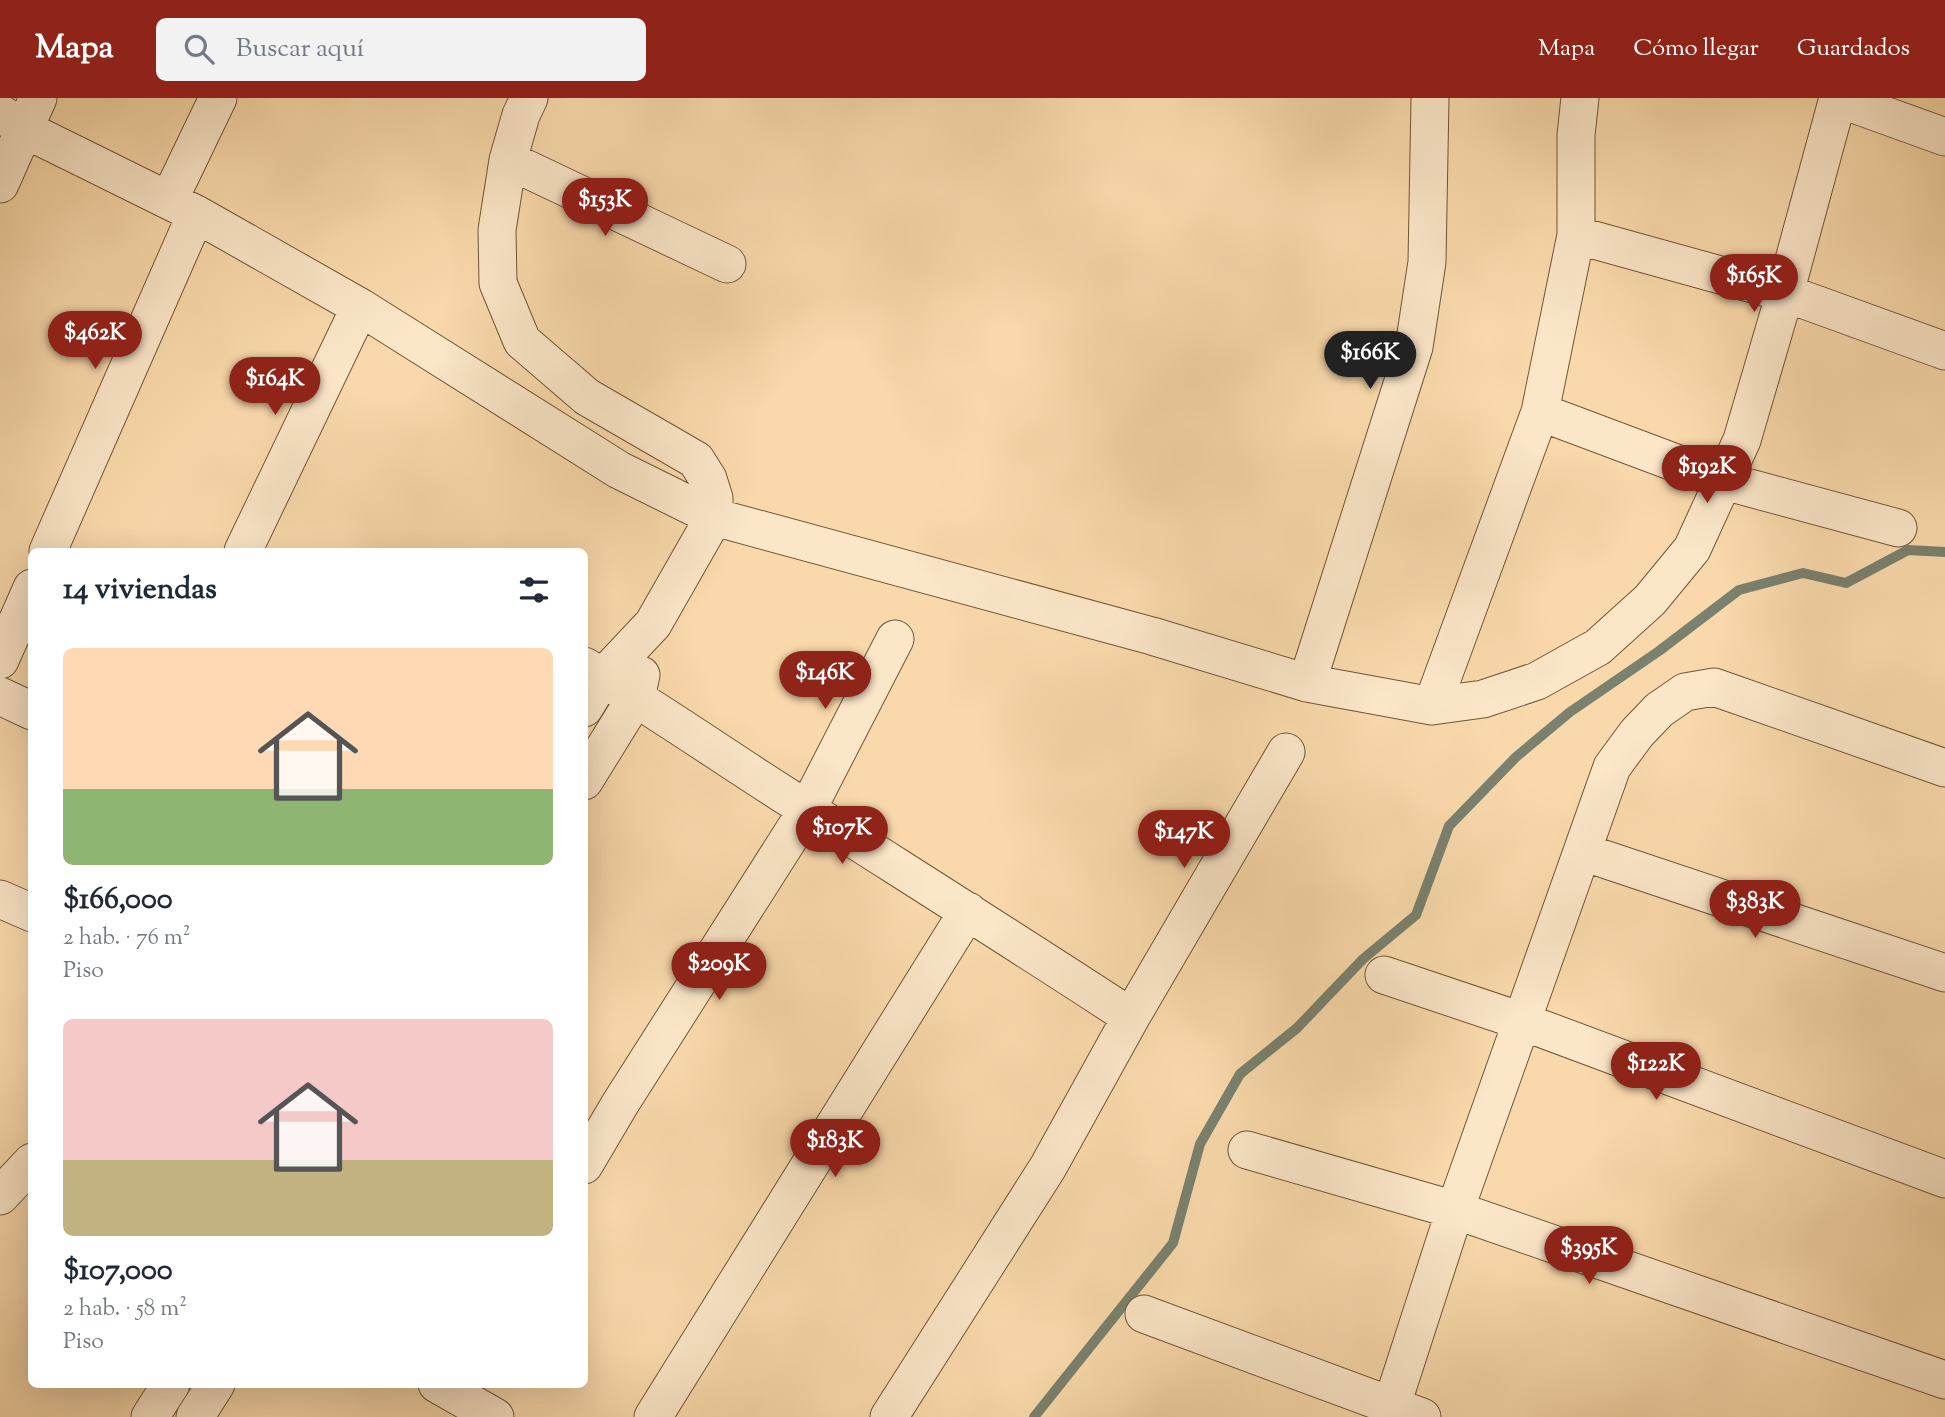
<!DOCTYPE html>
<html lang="es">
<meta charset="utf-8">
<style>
:root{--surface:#fff;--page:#f2f2f3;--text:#1f2937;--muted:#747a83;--accent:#8f2418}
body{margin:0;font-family:"Sorts Mill Goudy",serif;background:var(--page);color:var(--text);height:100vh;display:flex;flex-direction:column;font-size:26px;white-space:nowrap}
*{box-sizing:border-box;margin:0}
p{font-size:23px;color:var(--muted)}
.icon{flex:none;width:38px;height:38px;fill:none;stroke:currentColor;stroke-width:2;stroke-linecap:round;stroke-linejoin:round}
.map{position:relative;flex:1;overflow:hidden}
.drawer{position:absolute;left:28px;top:450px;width:560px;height:840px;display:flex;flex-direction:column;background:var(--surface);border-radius:10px;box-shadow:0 7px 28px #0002}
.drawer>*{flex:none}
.price{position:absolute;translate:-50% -60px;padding:0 16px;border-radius:24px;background:var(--accent);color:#fff;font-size:23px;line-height:46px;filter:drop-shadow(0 2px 4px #0008)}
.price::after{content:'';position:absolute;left:50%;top:42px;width:21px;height:16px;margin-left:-10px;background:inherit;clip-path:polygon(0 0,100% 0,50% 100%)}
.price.active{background:#222;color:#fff}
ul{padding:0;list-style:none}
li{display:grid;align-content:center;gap:14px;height:371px;padding:0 35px}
li span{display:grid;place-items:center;height:217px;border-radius:10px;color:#555}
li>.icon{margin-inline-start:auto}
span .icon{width:126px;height:126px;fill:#fffc;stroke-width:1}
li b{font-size:30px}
h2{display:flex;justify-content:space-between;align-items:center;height:84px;padding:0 35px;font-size:30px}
header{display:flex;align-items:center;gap:42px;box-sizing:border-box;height:98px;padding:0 35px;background:var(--accent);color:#fff}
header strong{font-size:33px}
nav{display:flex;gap:38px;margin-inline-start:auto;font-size:24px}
.search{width:490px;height:63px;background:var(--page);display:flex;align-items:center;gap:18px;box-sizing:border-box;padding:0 24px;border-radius:10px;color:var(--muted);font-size:26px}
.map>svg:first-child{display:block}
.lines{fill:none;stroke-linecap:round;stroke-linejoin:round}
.stream{stroke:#7a816f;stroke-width:10}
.street-casing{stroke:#705735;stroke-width:39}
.street{stroke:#fbe6c8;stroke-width:37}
</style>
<header>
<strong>Mapa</strong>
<div class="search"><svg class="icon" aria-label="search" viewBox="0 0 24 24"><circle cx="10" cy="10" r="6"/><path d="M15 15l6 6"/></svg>Buscar aquí</div>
<nav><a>Mapa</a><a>Cómo llegar</a><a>Guardados</a></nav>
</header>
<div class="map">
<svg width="1945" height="1319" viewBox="0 0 1945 1319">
<rect width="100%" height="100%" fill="#f9d9ab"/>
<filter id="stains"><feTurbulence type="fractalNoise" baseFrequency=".00286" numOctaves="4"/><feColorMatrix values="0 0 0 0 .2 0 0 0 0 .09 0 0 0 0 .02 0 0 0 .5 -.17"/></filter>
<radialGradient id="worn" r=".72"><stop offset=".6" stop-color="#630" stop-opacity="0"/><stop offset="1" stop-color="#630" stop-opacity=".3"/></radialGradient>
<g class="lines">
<path class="stream" d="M1034,1319l139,-174 27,-99 40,-70 57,-46 66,-69 53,-44 33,-89 67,-69 54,-45 89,-61 80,-61 64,-17 43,10 62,-33 37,2"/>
<defs>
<path id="street" d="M529,0l-8,17 -13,45 -11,70 1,53 24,58 65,56 109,63 12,19 6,19v19l-61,107 -50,53 -19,31
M1837,0l108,39
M0,15l24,16 172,85 164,93 259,163 95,47 438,119 155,47 125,23 51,-7 54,-18 61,-34 52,-47 42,-51 50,-109 43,-147 53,-195
M508,62l219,104
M0,86l38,-86
M169,102l49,-102
M1576,137l209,58 160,58
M1540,314l184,69 174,47
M48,453l148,-337
M243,453l117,-244
M0,562l32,-72
M584,568c77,46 149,97 224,144 108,69 216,137 323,207
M1307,585l107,-336 13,-85 3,-164
M0,598l32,15
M1432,608l108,-294 36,-177v-100l4,-37
M584,683l52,-84 5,-22
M1583,754l362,121
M0,801l32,14
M1384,877l137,46 424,158
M1247,1052l208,60 490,170
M584,1067l36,-61 187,-294 88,-171
M0,1098l32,-34
M1144,1216l278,103
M437,1286l58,33
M150,1319l21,-33
M195,1319l21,-33
M653,1319l315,-506
M889,1319l159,-250 83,-150 155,-265
M1388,1319l67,-207 157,-443 25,-34 22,-23 26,-18 29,-5 231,81"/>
</defs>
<use href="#street" class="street-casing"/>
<use href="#street" class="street"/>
</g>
<rect width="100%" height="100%" filter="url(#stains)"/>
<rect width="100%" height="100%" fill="url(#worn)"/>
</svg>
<b class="price" style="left:605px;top:140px">$153K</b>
<b class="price" style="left:1754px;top:216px">$165K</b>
<b class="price" style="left:95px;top:273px">$462K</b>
<b class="price active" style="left:1370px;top:293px">$166K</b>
<b class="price" style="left:275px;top:319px">$164K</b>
<b class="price" style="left:1707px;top:407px">$192K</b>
<b class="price" style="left:825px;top:613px">$146K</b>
<b class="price" style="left:842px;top:768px">$107K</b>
<b class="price" style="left:1184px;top:772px">$147K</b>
<b class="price" style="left:1755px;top:842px">$383K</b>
<b class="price" style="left:719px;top:904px">$209K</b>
<b class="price" style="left:1656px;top:1004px">$122K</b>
<b class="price" style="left:835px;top:1081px">$183K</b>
<b class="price" style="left:1589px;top:1188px">$395K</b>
<section class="drawer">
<h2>14 viviendas<svg class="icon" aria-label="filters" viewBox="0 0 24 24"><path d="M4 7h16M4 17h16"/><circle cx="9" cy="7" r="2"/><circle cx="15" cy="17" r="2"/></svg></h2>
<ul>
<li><span style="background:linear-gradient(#ffd9b3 65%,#8fb573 0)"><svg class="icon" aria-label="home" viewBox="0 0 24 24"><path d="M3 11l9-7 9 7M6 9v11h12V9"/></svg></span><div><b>$166,000</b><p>2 hab. · 76 m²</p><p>Piso</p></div></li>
<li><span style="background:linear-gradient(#f6c9c9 65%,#c2b280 0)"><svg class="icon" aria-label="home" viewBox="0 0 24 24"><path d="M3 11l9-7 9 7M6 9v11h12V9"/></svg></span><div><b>$107,000</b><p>2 hab. · 58 m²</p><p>Piso</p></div></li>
</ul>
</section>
</div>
